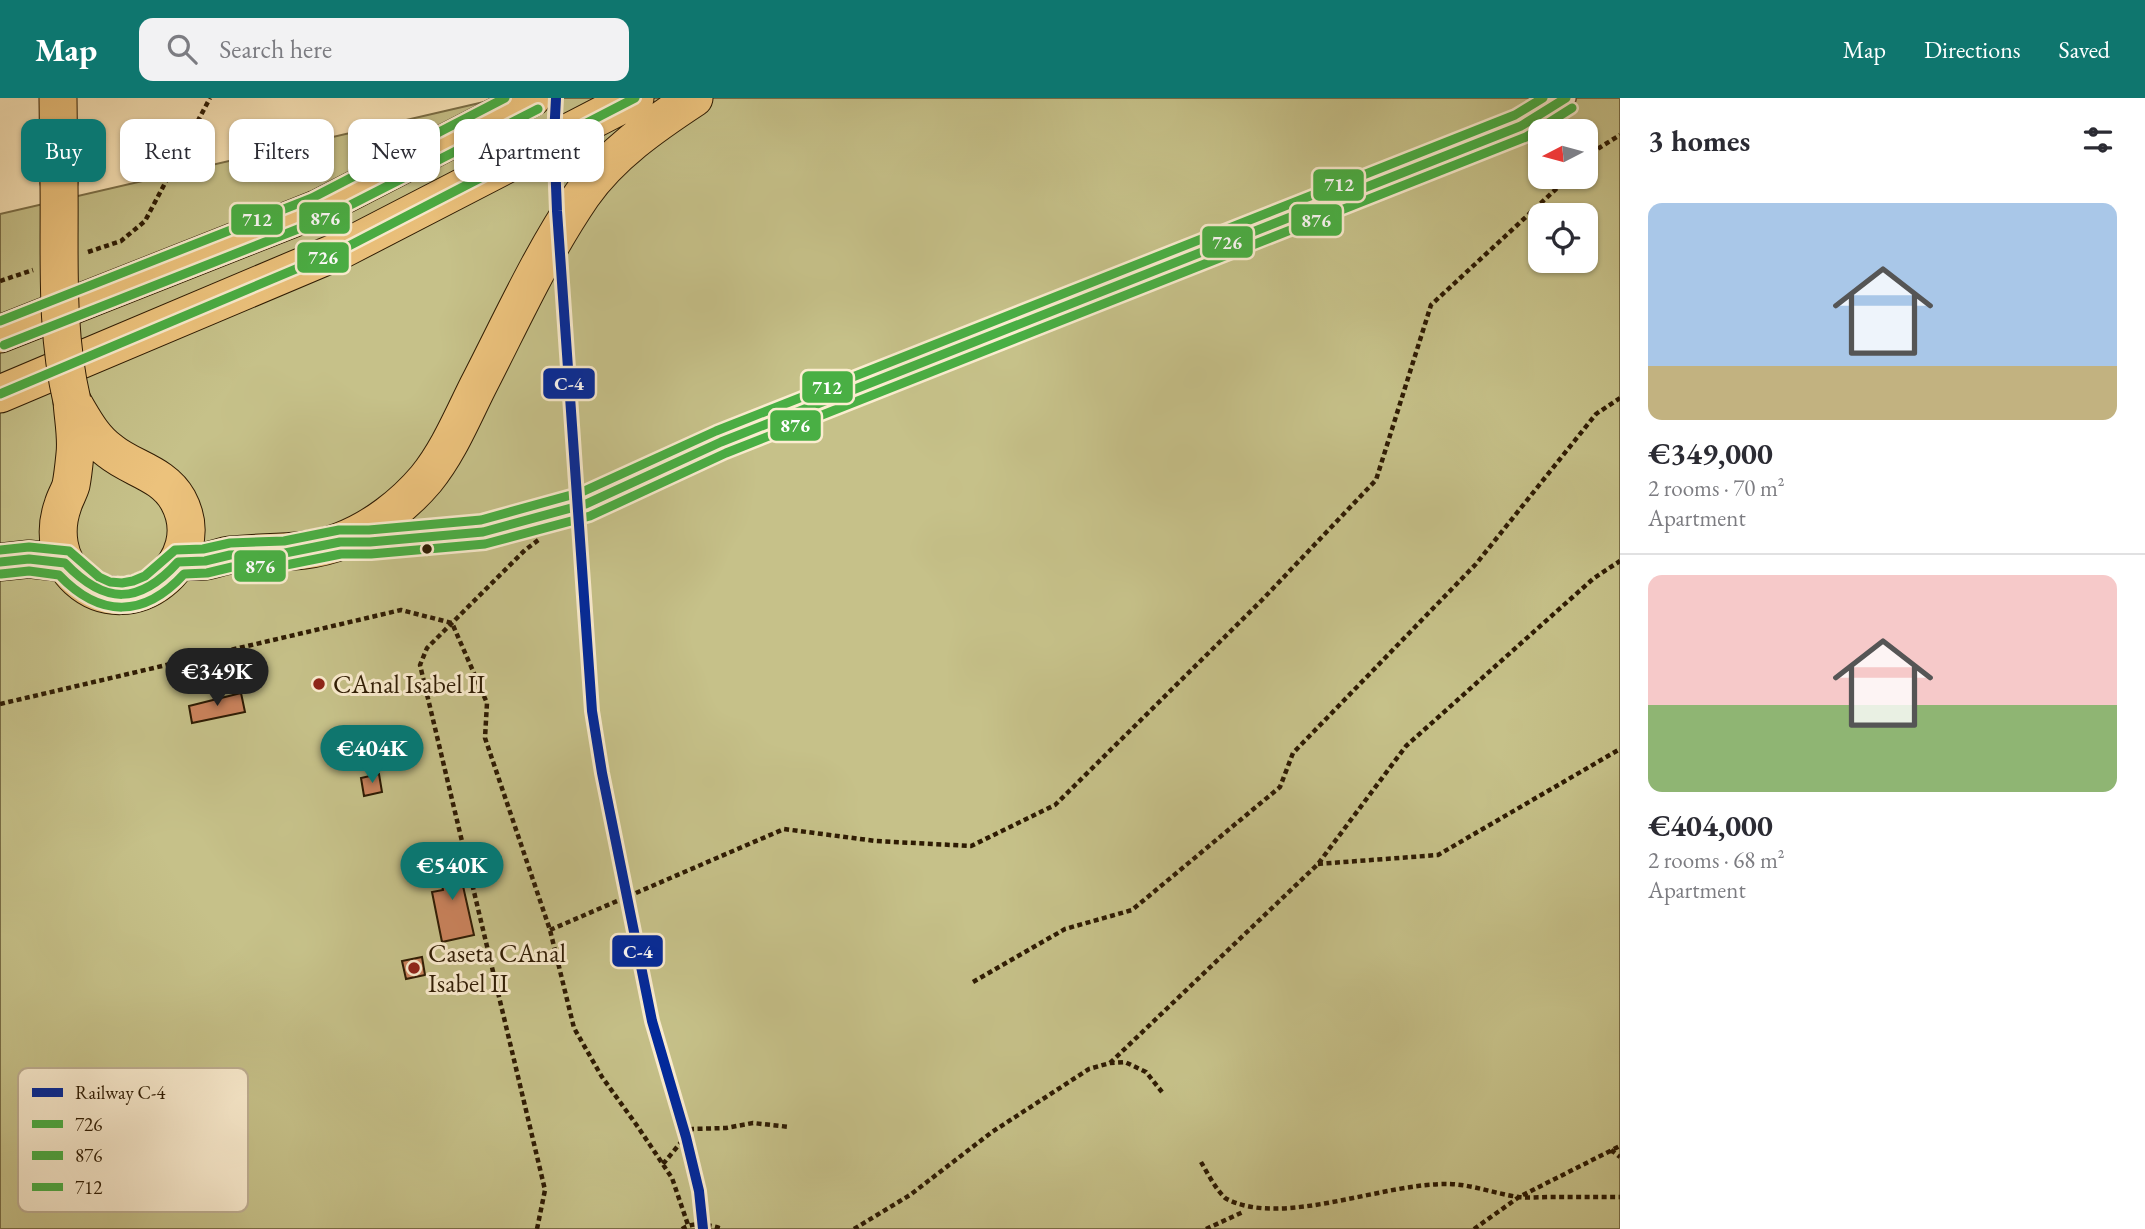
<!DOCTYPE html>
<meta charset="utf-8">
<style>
:root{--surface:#fff;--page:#f2f2f3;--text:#2b2b33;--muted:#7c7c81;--line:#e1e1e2;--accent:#0f766e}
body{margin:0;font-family:"EB Garamond",serif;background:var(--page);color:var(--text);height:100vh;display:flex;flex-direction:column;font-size:26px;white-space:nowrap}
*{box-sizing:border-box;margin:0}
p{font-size:23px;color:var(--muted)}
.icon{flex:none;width:38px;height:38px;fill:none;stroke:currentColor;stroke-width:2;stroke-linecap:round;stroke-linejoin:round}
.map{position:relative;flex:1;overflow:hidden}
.sheet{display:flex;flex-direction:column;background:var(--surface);width:525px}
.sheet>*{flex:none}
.banner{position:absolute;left:21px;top:21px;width:665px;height:63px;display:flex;gap:14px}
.needle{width:46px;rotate:264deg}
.controls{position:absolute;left:1528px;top:21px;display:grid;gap:14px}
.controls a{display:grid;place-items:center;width:70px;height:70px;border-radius:14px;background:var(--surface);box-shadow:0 2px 5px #0004;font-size:35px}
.price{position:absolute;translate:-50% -60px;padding:0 16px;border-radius:24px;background:var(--accent);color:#fff;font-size:23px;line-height:46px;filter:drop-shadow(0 2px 4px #0008)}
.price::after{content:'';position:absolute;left:50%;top:42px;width:21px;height:16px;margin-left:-10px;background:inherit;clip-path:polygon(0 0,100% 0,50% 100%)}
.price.on{background:#222;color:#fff}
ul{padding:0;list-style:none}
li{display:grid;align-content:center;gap:14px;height:371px;padding:0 28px}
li+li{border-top:2px solid var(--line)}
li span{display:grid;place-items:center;height:217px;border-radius:14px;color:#555}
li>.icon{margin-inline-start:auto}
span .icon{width:126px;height:126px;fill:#fffc;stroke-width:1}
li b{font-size:30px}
h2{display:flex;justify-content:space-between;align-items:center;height:84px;padding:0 28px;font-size:30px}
.tag{padding:0 24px;border-radius:14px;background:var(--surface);box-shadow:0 2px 5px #0004;font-size:24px;line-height:63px}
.tag.on{background:var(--accent);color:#fff}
header{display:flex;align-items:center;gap:42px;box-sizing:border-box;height:98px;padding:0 35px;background:var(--accent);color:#fff}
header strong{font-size:33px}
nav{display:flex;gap:38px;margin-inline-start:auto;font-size:24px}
.search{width:490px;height:63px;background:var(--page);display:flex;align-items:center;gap:18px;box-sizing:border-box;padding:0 24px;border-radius:14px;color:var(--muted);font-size:26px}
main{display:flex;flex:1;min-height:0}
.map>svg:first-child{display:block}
.green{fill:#c6c189;stroke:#7a6e46;stroke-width:2;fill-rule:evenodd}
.building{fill:#cb835d;stroke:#2e1b03;stroke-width:2}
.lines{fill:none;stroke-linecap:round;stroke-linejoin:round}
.street-casing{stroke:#614d30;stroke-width:22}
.highway-casing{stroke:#2e1b03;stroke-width:39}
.path{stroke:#2e1b03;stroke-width:4.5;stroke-dasharray:5 3.5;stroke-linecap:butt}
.street{stroke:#fbedd0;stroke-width:19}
.highway{stroke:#ecc27c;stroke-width:37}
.highway-bridge-casing{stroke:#2e1b03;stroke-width:39;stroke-linecap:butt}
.highway-bridge{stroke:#ecc27c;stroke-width:37}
.bus-1-casing{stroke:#fbedd0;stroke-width:14}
.bus-2-casing{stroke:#fbedd0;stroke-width:14}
.bus-3-casing{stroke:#fbedd0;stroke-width:14}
.bus-1{stroke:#49af44;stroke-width:9}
.bus-2{stroke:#49af44;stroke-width:9}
.bus-3{stroke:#49af44;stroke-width:9}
.rail-1-casing{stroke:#fbedd0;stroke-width:16}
.rail-1{stroke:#00289c;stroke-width:10}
.bus-dot{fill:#2e1b03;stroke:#fbedd0;stroke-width:2.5}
.poi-dot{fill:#8f2418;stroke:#fbedd0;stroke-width:2.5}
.labels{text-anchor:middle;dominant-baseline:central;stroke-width:6;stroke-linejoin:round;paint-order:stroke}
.poi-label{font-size:26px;fill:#2e1b03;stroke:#fbedd0;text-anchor:start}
.key{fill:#fbedd0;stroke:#beae92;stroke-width:2}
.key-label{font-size:19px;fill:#2e1b03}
.line-badge{stroke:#fbedd0;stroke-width:2.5}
.badge-label{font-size:19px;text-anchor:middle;font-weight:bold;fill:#fff}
</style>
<header>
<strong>Map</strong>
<div class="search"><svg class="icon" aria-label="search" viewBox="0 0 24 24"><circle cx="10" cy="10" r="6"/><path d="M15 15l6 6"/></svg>Search here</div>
<nav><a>Map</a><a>Directions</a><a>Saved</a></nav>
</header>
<main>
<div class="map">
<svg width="1620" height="1131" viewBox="0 0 1620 1131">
<rect width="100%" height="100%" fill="#f9e4b7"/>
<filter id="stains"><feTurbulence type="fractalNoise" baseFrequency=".00286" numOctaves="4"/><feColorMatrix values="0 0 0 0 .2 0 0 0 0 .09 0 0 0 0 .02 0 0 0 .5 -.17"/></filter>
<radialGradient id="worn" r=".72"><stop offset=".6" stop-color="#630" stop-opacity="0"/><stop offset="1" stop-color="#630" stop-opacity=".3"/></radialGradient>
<path class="green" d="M501,0h1119v1131h-1620v-1015zM1540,33h46v46h-46zM1540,117h46v46h-46z"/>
<path class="building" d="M241,595l4,19 -53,11 -3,-17z
M379,676l3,18 -18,4 -3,-18z
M454,754l6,34h3l11,49 -32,7 -10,-50 11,-2 -7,-34z
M422,859l3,18 -19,4 -4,-18z"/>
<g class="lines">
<defs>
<path id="street" d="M355,444h15l113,-10 103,-28 135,-62 800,-316 45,-28"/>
<path id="highway" d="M58,0l1,84
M0,236l317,-125 215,-111
M0,296l341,-144 294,-152
M72,303c11,18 20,37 38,50 22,18 53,22 68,49 34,62 -47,127 -100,79 -21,-19 -24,-49 -15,-74 2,-7 6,-13 8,-20 2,-10 3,-21 4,-31 2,-17 -2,-36 -3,-53z
M0,464l29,-3 36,4
M178,464c9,-1 18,0 27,-1 8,-1 17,-5 26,-6 37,-4 75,0 110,-14 32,-12 63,-36 85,-62 22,-27 36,-61 52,-93 33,-64 63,-131 104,-191 29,-41 71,-70 112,-97"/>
</defs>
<use href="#street" class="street-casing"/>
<use href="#highway" class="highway-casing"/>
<path class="path" d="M1586,63l13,-13 21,-13
M88,154l33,-11 24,-20 65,-123
M0,183l33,-11
M0,606l401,-94 51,13 35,80 -2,35 65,192 24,98 28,49 36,50 34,51 16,47
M1318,766l120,-9 182,-106
M550,832l234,-101 92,12 95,5 84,-41 207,-205 114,-120 55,-175 138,-128
M973,884l92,-53 67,-19 148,-123 13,-34 183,-189 120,-150 24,-16
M1110,965l208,-199 88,-118 188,-168 26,-17
M1611,1052l9,7
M1201,1064c7,12 14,26 24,36 55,31 159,-16 225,-14 24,1 46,10 69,13 10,1 21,0 32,0 23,0 46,0 69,0
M663,1066l29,-35 34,-1 27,-5 37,4
M537,1131l8,-39 -125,-525 7,-17 98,-98 16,-12
M682,1131c12,-8 27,-4 41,0
M854,1131l56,-34 82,-63 97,-63 21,-6 15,-1 21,10 16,20
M1206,1131l37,-17
M1474,1131l45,-32 101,-51"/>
<use href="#street" class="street"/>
<use href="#highway" class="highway"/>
<defs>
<path id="highway-bridge" d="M59,84c1,73 -4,147 13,219"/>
</defs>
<use href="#highway-bridge" class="highway-bridge-casing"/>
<use href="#highway-bridge" class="highway-bridge"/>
<defs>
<path id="bus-1" d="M0,296l341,-144 294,-152
M0,464l29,-3 36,4c40,42 74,42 113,-1
M178,464l27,-1 25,-6 55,-2 55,-11h30l113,-10 103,-28 135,-62 800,-316 45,-28"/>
<path id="bus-2" d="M4,247l317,-125 217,-111
M1,476l28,-3 30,4c41,43 85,43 125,-1l23,-1 25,-6 54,-2 55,-11h30l114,-10 105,-28 136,-63 800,-316 46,-29"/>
<path id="bus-3" d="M0,223l312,-123 193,-100
M0,452l29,-3 40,4 30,26 11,5 12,1 11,-2 12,-5 30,-26 28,-1 27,-6 54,-2 55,-11h30l112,-10 101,-28 134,-61 799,-316 28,-17"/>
</defs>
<use href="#bus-1" class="bus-1-casing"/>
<use href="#bus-2" class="bus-2-casing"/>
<use href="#bus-3" class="bus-3-casing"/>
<use href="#bus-1" class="bus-1"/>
<use href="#bus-2" class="bus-2"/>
<use href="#bus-3" class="bus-3"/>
<defs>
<path id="rail-1" d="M556,0l-2,38 3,75 35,500 10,62 50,248 34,116 13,54 4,38"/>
</defs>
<use href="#rail-1" class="rail-1-casing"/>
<use href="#rail-1" class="rail-1"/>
</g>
<circle class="bus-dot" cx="427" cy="451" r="6"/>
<g class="poi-dot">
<circle cx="319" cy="586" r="7"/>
<circle cx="414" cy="870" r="7"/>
</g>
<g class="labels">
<g class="poi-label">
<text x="333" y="586">CAnal Isabel II</text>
<text x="428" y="855">Caseta CAnal<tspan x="428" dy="30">Isabel II</tspan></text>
</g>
</g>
<rect x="18" y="970" width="230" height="144" rx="10" class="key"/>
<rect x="32" y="990" width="31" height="9" fill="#00289c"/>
<rect x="32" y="1022" width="31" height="8" fill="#49af44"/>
<rect x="32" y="1053" width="31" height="9" fill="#49af44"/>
<rect x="32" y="1085" width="31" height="8" fill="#49af44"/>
<g class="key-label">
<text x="75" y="1001">Railway C-4</text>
<text x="75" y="1033">726</text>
<text x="75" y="1064">876</text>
<text x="75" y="1096">712</text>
</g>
<g class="line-badge">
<rect x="1312" y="70" width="53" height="34" rx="7" fill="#49af44"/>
<rect x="298" y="103" width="53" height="34" rx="7" fill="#49af44"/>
<rect x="230" y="105" width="54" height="33" rx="7" fill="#49af44"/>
<rect x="1290" y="105" width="53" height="34" rx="7" fill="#49af44"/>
<rect x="1201" y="127" width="53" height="34" rx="7" fill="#49af44"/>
<rect x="296" y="143" width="54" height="33" rx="7" fill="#49af44"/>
<rect x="542" y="269" width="54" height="33" rx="7" fill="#00289c"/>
<rect x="801" y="272" width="53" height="34" rx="7" fill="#49af44"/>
<rect x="769" y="311" width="53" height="33" rx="7" fill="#49af44"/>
<rect x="233" y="451" width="54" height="34" rx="7" fill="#49af44"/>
<rect x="611" y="836" width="53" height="34" rx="7" fill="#00289c"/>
</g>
<g class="badge-label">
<text x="1339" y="93">712</text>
<text x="325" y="127">876</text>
<text x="257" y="128">712</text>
<text x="1316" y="129">876</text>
<text x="1227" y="151">726</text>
<text x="323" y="166">726</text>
<text x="569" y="292">C-4</text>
<text x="827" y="296">712</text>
<text x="795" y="334">876</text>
<text x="260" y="475">876</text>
<text x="638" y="860">C-4</text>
</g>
<rect width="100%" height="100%" filter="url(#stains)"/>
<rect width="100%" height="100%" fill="url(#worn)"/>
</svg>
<div class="controls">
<a><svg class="needle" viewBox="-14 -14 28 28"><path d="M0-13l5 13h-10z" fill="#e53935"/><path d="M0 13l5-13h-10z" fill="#7c7c81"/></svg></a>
<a><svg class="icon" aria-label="locate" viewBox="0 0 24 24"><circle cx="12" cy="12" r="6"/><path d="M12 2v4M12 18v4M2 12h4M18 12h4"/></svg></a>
</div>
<b class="price on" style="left:217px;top:610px">€349K</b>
<b class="price" style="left:372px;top:687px">€404K</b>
<b class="price" style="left:452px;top:804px">€540K</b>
<div class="banner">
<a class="tag on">Buy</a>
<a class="tag">Rent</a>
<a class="tag">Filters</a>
<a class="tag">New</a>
<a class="tag">Apartment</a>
</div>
</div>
<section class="sheet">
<h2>3 homes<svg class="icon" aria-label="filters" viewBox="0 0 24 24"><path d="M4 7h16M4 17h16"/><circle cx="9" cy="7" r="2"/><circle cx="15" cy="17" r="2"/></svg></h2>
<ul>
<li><span style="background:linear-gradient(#a9c7e8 75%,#c2b280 0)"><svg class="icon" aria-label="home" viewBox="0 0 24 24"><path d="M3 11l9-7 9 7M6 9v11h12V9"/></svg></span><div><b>€349,000</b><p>2 rooms · 70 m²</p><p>Apartment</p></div></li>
<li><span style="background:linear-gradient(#f6c9c9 60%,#8fb573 0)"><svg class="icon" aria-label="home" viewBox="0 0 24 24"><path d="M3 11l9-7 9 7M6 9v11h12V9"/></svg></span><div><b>€404,000</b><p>2 rooms · 68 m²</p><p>Apartment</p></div></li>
</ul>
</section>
</main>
